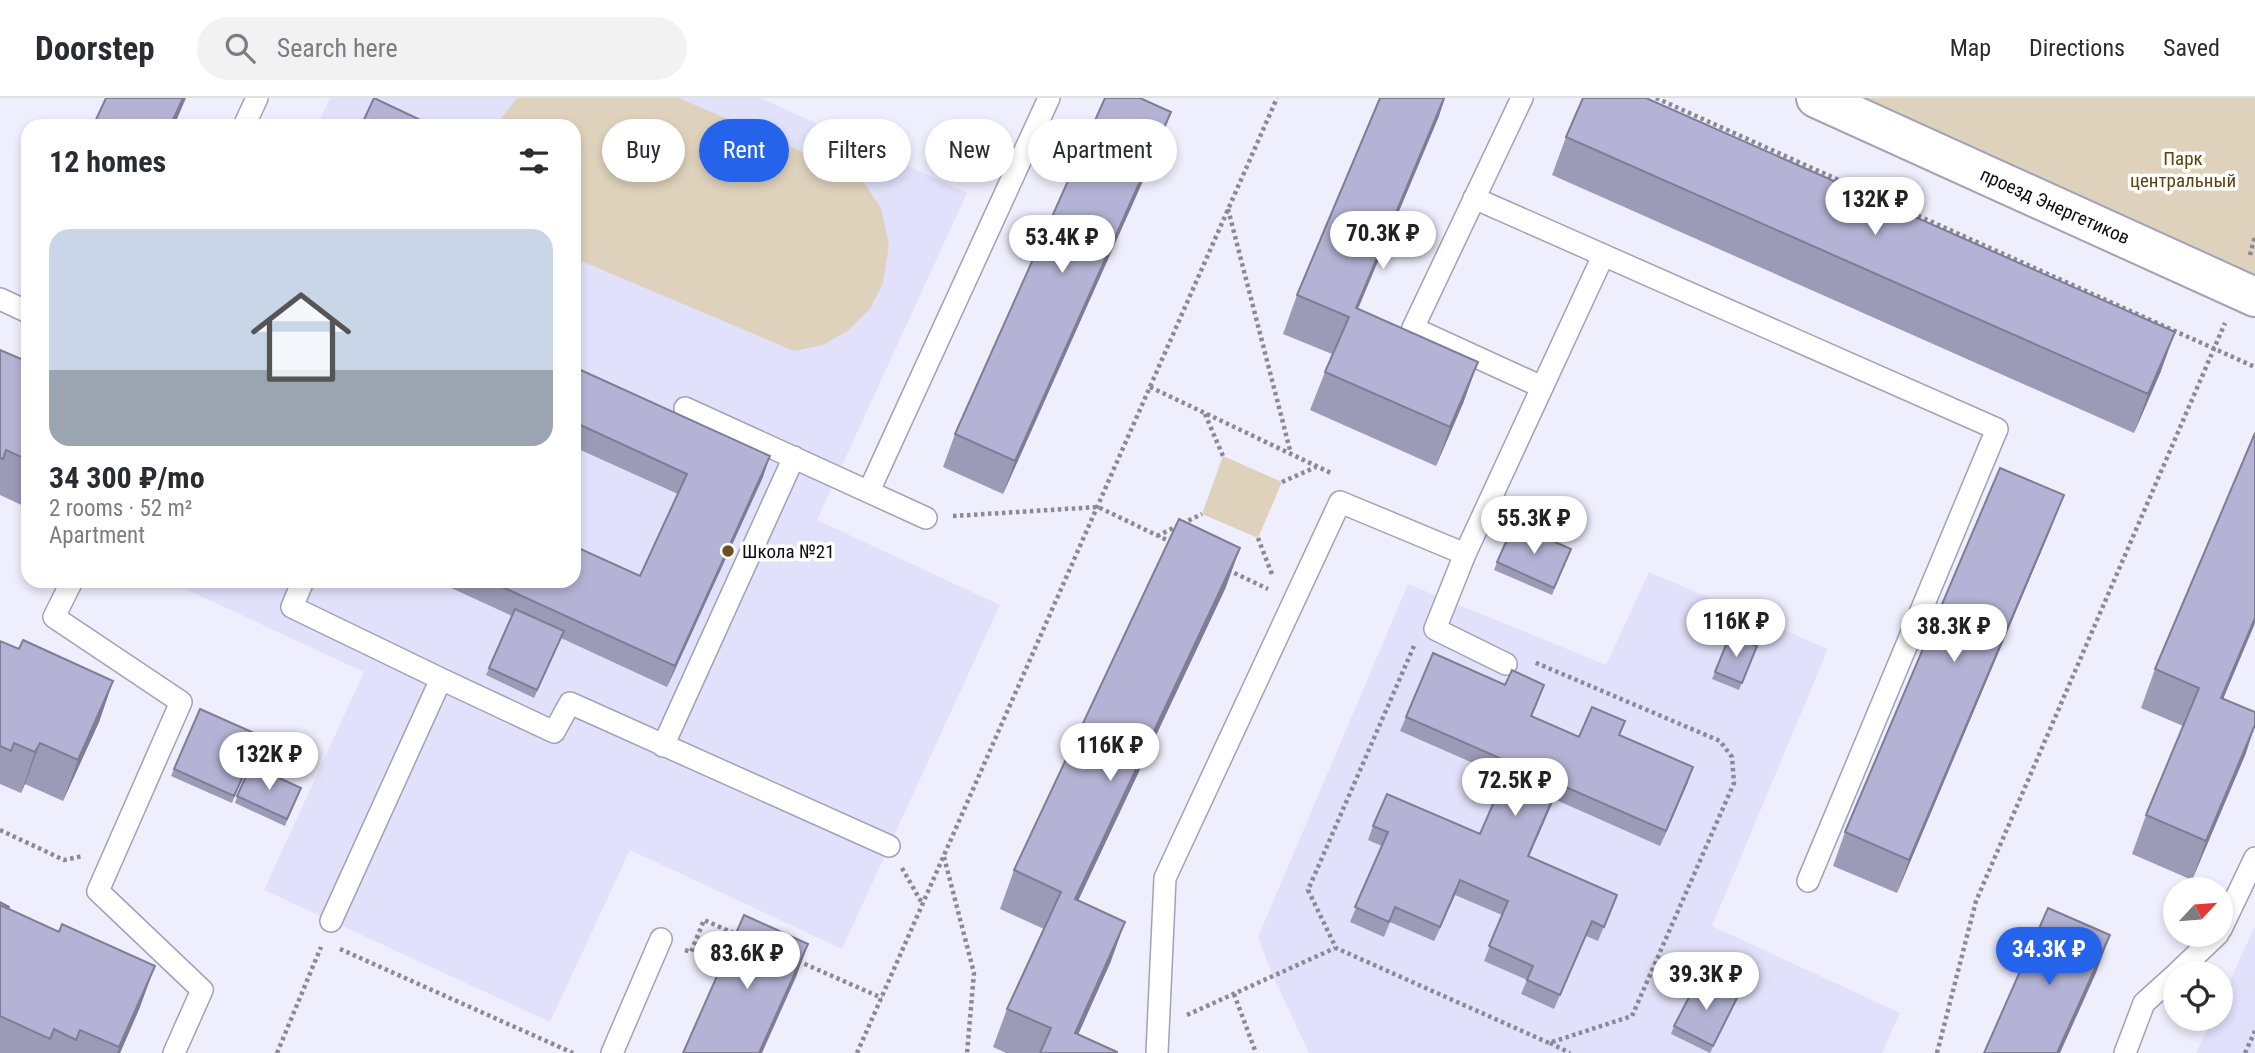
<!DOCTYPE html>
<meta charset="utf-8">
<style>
:root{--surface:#fff;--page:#f2f2f3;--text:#2b2b33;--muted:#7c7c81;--line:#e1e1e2;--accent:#2563eb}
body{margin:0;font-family:"Roboto Condensed",sans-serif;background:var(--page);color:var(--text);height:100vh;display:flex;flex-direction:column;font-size:26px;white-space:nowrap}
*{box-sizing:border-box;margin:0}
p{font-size:23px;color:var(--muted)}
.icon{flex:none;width:38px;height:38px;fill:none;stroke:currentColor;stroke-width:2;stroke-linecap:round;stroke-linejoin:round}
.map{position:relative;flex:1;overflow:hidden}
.drawer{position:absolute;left:21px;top:21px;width:560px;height:469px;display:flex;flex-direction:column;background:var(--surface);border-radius:21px;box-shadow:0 4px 10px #0003}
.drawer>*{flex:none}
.hud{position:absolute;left:602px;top:21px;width:665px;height:63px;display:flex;gap:14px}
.needle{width:46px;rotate:64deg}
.tools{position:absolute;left:2163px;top:779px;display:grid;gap:14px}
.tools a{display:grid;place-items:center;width:70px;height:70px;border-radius:50%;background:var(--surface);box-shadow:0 4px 10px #0003;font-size:35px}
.price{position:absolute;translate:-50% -60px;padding:0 16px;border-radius:24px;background:#fff;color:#222;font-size:23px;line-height:46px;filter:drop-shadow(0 2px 4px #0008)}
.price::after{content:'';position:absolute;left:50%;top:42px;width:21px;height:16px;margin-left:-10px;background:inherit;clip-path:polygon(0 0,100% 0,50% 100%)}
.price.current{background:var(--accent);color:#fff}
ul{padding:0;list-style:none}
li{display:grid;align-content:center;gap:14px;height:371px;padding:0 28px}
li+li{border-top:2px solid var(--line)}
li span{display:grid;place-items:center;height:217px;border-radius:21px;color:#555}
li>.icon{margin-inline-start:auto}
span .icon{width:126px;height:126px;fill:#fffc;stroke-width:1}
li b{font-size:30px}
h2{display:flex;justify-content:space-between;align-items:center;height:84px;padding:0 28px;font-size:30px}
.tag{padding:0 24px;border-radius:32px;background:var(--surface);box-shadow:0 4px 10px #0003;font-size:24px;line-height:63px}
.tag.current{background:var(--accent);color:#fff}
header{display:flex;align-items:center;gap:42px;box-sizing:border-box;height:98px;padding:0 35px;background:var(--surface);border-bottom:2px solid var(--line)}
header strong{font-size:33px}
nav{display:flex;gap:38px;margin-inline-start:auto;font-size:24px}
.search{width:490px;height:63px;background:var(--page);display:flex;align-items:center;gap:18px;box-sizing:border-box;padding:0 24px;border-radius:38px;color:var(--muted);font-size:26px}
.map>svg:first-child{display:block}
.built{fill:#e2e1fb}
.green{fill:#dfd2bc}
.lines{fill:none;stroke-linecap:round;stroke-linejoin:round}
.service-casing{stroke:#a2a1b8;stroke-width:24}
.tertiary-casing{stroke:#a2a1b8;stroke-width:42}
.path{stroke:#8a8995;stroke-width:4.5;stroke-dasharray:3.5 3.5;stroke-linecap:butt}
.service{stroke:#fff;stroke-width:21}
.tertiary{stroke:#fff;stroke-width:38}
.wall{fill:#9b9ab7}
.shaded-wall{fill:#7e7d95}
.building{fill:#b4b3d5;stroke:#7e7d95;stroke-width:2}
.poi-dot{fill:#6b5122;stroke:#fff;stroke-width:2.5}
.labels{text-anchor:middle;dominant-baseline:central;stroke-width:7;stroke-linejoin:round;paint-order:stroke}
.park-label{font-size:19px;fill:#5e4209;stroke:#fff}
.street-label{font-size:19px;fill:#0e0d15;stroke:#fff}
.poi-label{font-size:19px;fill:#0e0d15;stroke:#fff;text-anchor:start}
</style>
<header>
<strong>Doorstep</strong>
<div class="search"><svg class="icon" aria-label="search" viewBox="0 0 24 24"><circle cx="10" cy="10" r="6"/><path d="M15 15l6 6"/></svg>Search here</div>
<nav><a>Map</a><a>Directions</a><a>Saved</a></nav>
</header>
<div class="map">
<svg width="2255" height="955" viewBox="0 0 2255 955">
<rect width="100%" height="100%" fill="#efeefd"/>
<path class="built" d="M330,0h431l206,95 -150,327 183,85 -158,344 -212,-99 -80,172 -286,-132 100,-218 -196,-91h406v-455h-257z
M1649,474l179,77 -116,277 188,87 -18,40h-573l-36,-77 -15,-39 150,-353 198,81z
M2255,828v127h-59l16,-34 9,-1v-18z"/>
<path class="green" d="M517,0h162l181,79 21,31 8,37 -6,38 -13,26 -21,21 -26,15 -29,6 -220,-93v-132h-75l3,-9z
M1851,0h404v181z
M1223,358l59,26 -24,56 -56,-24z"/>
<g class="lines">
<defs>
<path id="service" d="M1522,0l-109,230 129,59
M244,28l13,-28
M1474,100l523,231 -189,452
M0,201l28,13
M685,310l241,110
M869,393l180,-393
M1465,456l-30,75 71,35
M72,483l-18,36 127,85 -83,189 104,99 -28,63
M303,483l-11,26 149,72 -110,242
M441,581l113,53 16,-29 319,143
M663,648l131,-289
M2221,831l34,-71
M2177,875l41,-39
M612,955l49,-114
M1157,955l8,-175 175,-376 125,52 138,-298
M2125,955l19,-50 31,-28"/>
<path id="tertiary" d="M1816,0l439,199"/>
</defs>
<use href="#service" class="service-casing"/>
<use href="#tertiary" class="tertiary-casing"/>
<path class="path" d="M1656,0l599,269
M1228,111l63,245
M2250,157l5,-19
M1150,289l183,87
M1205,316l18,42
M1282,384l34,-15
M953,418l145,-9 75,36
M1157,438l45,-22
M1258,440l15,39
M1228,472l40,19
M1414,548l-106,244 28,58 213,95 83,-27 102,-233 -2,-26 -12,-16 -186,-79
M0,732l64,30 19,-4
M944,759l30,116 -7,80
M902,770l21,37
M340,851l233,104
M685,852l6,2 13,-32 34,15
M798,863l84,37
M1234,896l22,59
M1187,917l148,-67
M1550,945l20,10
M277,955l44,-106
M857,955l420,-955
M1937,955l39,-152 249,-578
M2245,955l10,-22"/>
<use href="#service" class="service"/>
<use href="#tertiary" class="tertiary"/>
</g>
<path class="wall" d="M1171,14l-12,33 -156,349 -60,-27 12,-33z
M1439,18l-81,193 106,92 -28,65 -126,-56 22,-56 -49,-20 14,-39z
M1566,39l595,234 -27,62 -582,-258z
M0,252l28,12v146l-28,-13z
M574,269l189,110 -96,210 -106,-49 -27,60 -48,-23 26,-59 -76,-35h138l66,-5 38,-82 -104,-47z
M2051,430l-154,365 -64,-27 12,-34z
M1571,451l-19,46 -58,-25 3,-8z
M1226,489l-148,313 33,61 -33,73 39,19h-111l-13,-6 14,-38 37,-80 -44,-20 14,-39z
M2255,525l-32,76 23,54 -54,127 -60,-26 14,-39 37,-89 -42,-18 14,-39z
M1730,537l27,11 -18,44 -27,-11z
M0,543l19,8 94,32 -14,41 -36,79 -38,-17 -4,9 -21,-9z
M1539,601l-7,17 47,21 46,-16 -5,14 68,47 -28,64 -106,-47 -25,57 88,39 -19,46 -12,-5 -32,73 -33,-15 6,-14 -43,-19 18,-46 -47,-20 -21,46 -44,-19 -6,15 -34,-15 32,-76 -14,-6 5,-14 107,8 25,-57 -105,-46 6,-14z
M261,638l-29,67 -61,-27 3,-7z
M301,690l-16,38 -50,-23 2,-7z
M0,804l140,105 -20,46h-120z
M1734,907l-24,48 -39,-19 3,-8z"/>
<path class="shaded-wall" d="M183,0h3l-12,28h-4z
M1444,0h1l-6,18 -97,230 14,-38z
M1171,14l-12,33 -156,349 12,-33z
M2175,234l-14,39 -27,62 14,-39z
M1478,264l-14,39 -28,65 14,-39z
M770,358l-7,21 -96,210 8,-21z
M2064,397l-13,33 -154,365 12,-33z
M1240,450l-14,39 -165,350 14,-38z
M2255,520v5l-48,114 14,-39z
M113,583l-14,41 -36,79 15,-41z
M2255,627l-9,28 -54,127 14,-39z
M40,645l-15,41 -4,9 14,-41z
M1693,669l-5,15 -28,64 6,-15z
M1559,686l-5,15 -31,71 5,-14z
M1460,782l-5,15 -21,46 6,-14z
M1125,824l-14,39 -41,92 5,-20z
M2110,837l-14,38 -36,80h-3z
M808,846l-12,33 -34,76h-3z
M155,868l-15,41 -20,46h-3z"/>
<path class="building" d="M106,0h77l-13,28h-77z
M374,0l59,28h-72z
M1105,0h35l31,14 -156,349 -60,-27z
M1380,0h64l-88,210 122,54 -28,65 -125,-55 24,-55 -52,-22z
M1583,0h63l529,234 -27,62 -582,-257z
M0,252l28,12v98l-22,-10 -3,9 -3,-1z
M574,269l196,89 -95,210 -186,-85h85v-35l66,30 47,-102 -113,-52z
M2255,335v185l-34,80 34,14v13l-49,116 -60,-26 53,-127 -44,-19z
M2000,370l64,27 -155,365 -64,-28z
M1179,421l61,29 -165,351 50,23 -50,111 42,19v1h-77l11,-25 -44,-19 54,-117 -47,-22z
M1514,426l57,25 -17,39 -57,-26z
M515,511l49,22 -27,59 -48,-22z
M1730,537l27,11 -15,37 -27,-11z
M23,542l90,41 -35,79 -38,-17 -5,9 -21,-9 -3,8 -11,-5v-105l19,8z
M1433,555l72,32 7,-15 32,15 -13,31 48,21 13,-30 33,14 -6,14 74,32 -27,64 -107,-47 -31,72 89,39 -13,32 -12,-6 -32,74 -33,-15 6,-14 -44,-20 19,-45 -48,-21 -20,47 -45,-20 -6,15 -34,-15 33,-75 -15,-6 14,-32 93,40 31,-71 -105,-46z
M200,611l61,27 -27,60 -60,-27z
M251,667l50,23 -14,31 -50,-23z
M0,804l9,5 -1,2 -8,-4z
M0,807l59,27 3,-8 93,42 -36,81 -39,-17 -4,10 -22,-11 -4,10 -50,-23z
M2048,810l62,27 -53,118h-73z
M744,817l64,29 -49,109h-76z
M1699,880l38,20 -24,48 -39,-20z"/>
<circle class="poi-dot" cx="728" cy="453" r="7"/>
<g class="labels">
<g class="park-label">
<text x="2183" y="60">Парк<tspan x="2183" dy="22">центральный</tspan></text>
</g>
<g class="street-label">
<text transform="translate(2055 108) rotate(24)">проезд Энергетиков</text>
</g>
<g class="poi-label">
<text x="742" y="453">Школа №21</text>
</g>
</g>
</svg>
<div class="tools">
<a><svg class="needle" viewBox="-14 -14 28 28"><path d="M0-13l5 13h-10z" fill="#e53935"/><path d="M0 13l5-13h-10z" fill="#7c7c81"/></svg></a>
<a><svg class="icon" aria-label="locate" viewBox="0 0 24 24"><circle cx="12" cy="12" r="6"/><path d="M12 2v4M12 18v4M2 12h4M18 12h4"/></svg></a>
</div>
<b class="price" style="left:1875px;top:139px">132K ₽</b>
<b class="price" style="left:1383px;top:173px">70.3K ₽</b>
<b class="price" style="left:1062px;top:177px">53.4K ₽</b>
<b class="price" style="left:1534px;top:458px">55.3K ₽</b>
<b class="price" style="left:1736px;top:561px">116K ₽</b>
<b class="price" style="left:1954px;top:566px">38.3K ₽</b>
<b class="price" style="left:1110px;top:685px">116K ₽</b>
<b class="price" style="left:269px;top:694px">132K ₽</b>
<b class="price" style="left:1515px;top:720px">72.5K ₽</b>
<b class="price current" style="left:2049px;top:889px">34.3K ₽</b>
<b class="price" style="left:747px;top:893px">83.6K ₽</b>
<b class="price" style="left:1706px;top:914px">39.3K ₽</b>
<div class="hud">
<a class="tag">Buy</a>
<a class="tag current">Rent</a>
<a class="tag">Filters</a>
<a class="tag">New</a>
<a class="tag">Apartment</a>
</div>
<section class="drawer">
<h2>12 homes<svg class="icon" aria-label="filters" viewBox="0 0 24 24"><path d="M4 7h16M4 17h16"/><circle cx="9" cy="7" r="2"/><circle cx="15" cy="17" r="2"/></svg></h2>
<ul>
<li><span style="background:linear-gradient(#c9d6e8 65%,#9aa5b1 0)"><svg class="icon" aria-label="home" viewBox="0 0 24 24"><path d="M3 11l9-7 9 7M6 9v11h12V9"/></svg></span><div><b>34 300 ₽/mo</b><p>2 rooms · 52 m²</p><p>Apartment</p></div></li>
</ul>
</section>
</div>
